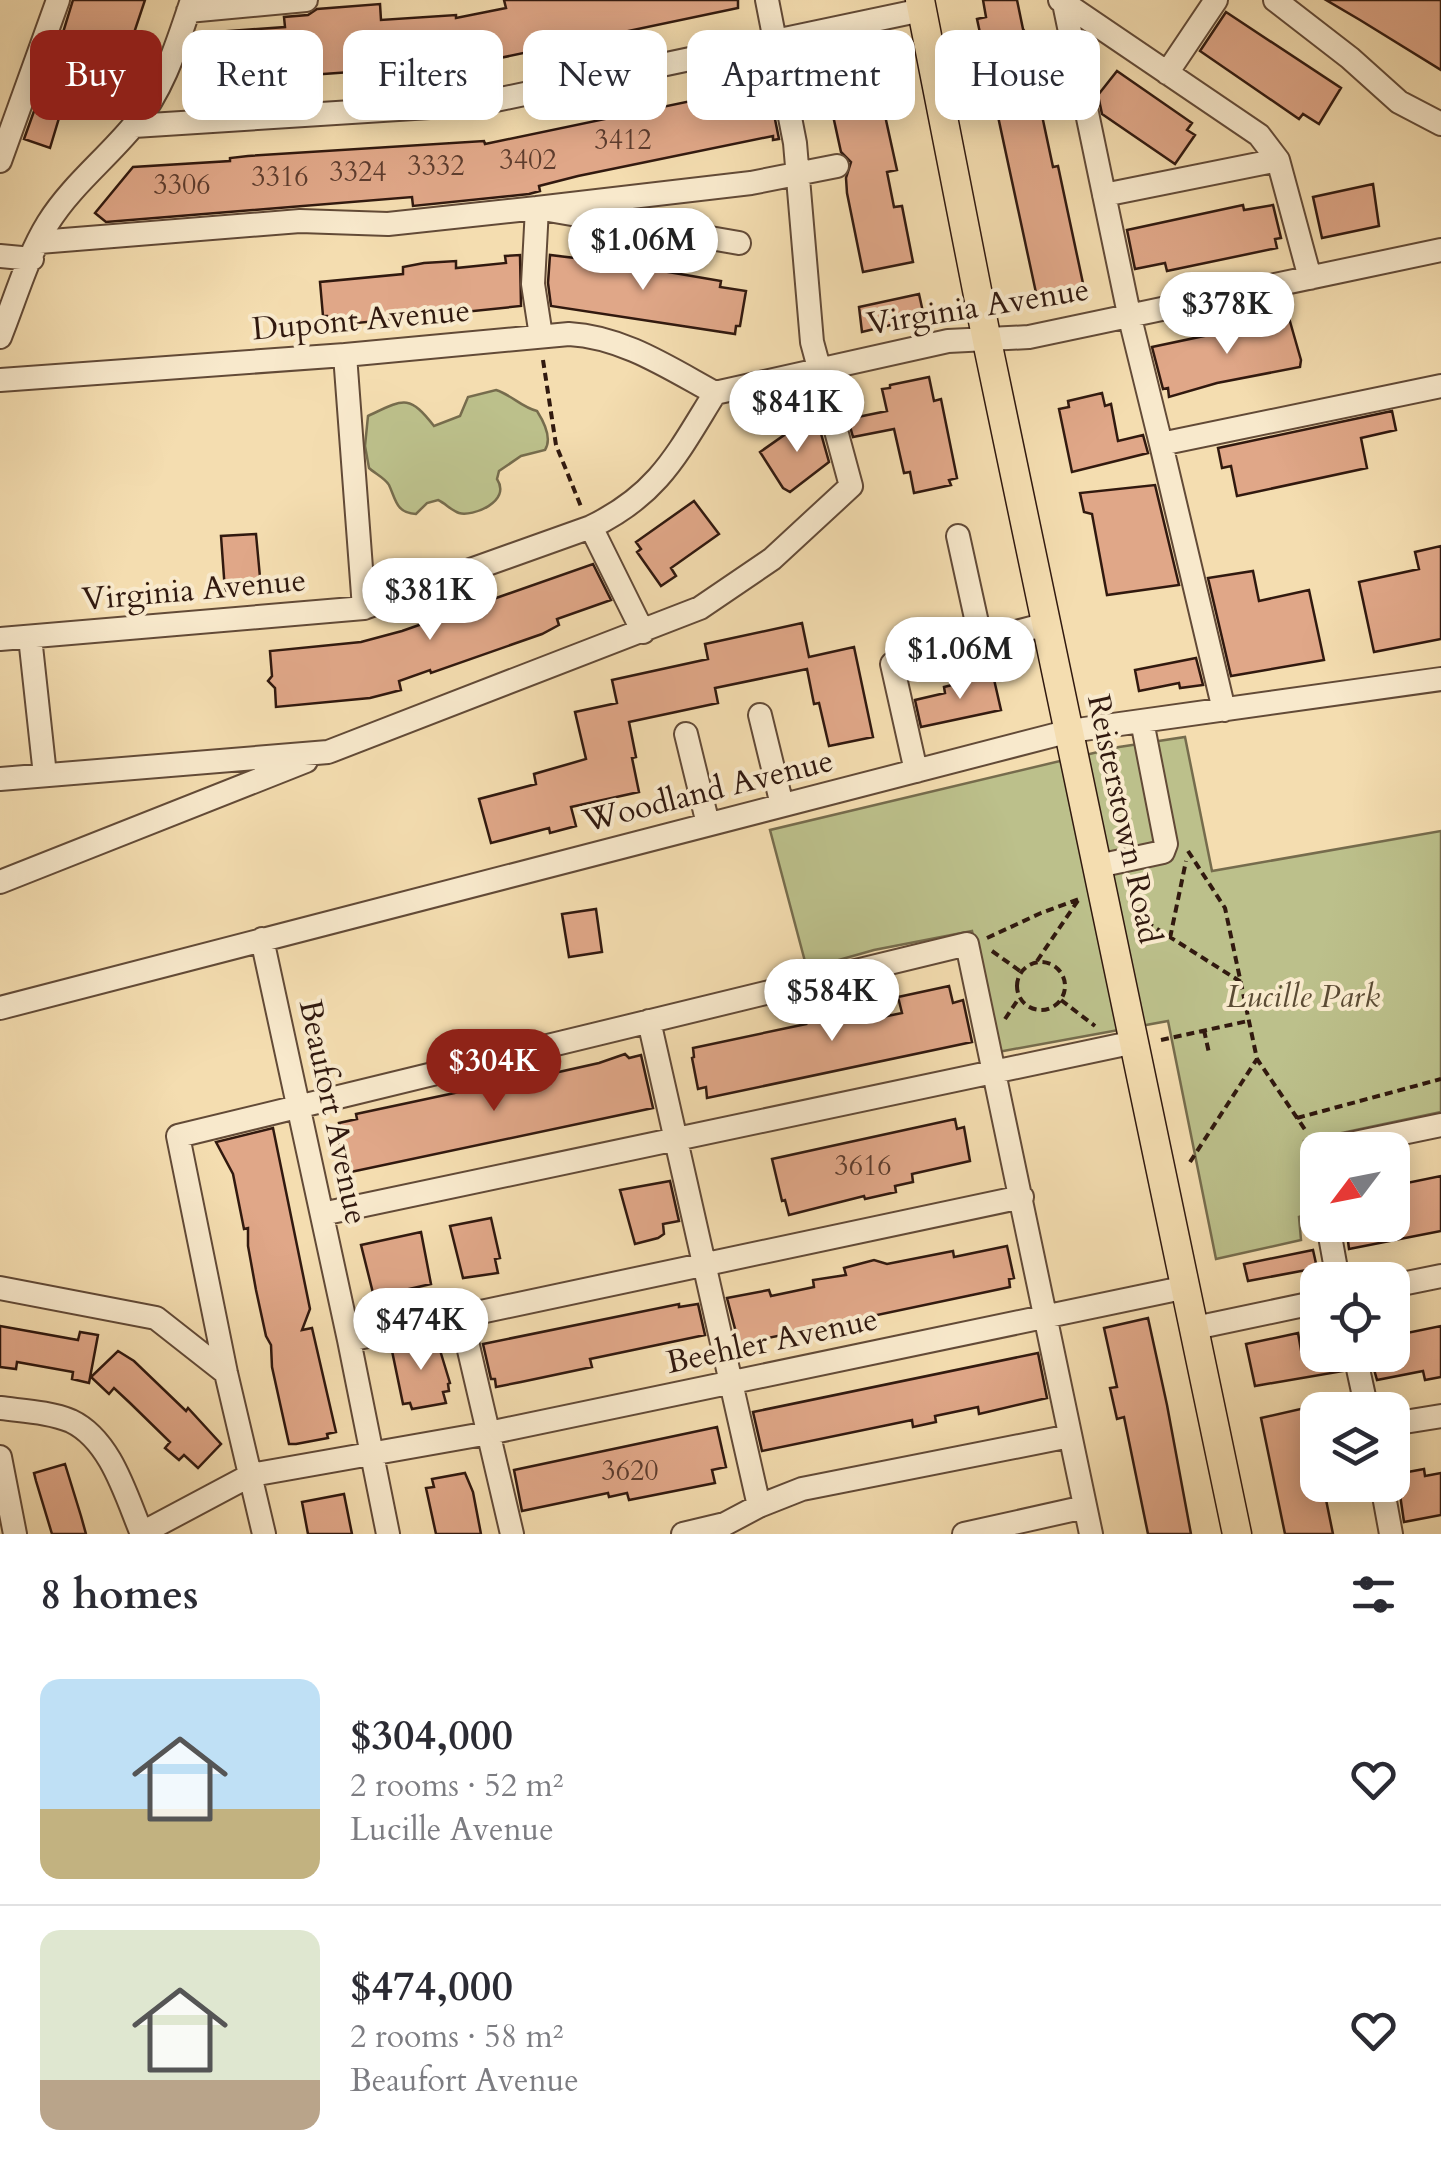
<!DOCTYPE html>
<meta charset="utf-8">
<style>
:root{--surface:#fff;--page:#f2f2f3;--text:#2b2b33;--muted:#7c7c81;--line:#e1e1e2;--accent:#8f2418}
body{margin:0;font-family:Cardo,serif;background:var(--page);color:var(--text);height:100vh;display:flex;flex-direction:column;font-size:38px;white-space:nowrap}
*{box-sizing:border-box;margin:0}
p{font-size:32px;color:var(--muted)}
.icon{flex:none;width:55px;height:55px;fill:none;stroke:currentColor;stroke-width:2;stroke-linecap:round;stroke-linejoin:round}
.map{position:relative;height:1534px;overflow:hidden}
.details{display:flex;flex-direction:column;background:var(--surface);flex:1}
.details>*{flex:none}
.banner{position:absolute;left:30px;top:30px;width:1382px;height:90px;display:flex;gap:20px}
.needle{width:65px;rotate:238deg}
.fabs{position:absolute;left:1300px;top:1132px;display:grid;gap:20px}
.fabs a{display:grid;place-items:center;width:110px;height:110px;border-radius:20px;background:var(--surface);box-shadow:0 5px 25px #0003;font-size:50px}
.price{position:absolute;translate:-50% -85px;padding:0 22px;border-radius:35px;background:#fff;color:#222;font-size:32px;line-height:65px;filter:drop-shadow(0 2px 5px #0008)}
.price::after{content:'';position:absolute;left:50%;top:60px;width:30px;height:22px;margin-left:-15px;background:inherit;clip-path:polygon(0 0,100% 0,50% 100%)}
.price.active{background:var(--accent);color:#fff}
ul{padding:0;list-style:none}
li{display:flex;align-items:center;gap:30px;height:250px;padding:0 40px}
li+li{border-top:2px solid var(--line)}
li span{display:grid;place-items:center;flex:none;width:280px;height:200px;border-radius:20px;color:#555}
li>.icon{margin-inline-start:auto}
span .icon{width:120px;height:120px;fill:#fffc;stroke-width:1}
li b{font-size:42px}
h2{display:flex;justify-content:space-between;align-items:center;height:120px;padding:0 40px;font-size:42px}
.chip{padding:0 35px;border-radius:20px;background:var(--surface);box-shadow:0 5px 25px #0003;font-size:35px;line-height:90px}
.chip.active{background:var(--accent);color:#fff}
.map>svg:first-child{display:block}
.green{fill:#bcc08b;stroke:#766c4d;stroke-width:2.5}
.building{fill:#e0a788;stroke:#31190f;stroke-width:2.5}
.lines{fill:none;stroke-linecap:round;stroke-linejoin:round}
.minor-casing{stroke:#624a37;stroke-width:26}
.major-casing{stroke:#31190f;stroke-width:31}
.path{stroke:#31190f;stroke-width:4;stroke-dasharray:8 5;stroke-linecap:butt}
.minor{stroke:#f8e9cc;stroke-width:22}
.major{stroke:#f4ddb0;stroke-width:28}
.labels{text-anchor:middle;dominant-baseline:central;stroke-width:8;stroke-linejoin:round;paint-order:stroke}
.number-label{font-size:28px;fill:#5d3c2d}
.street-label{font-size:32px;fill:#31190f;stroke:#f8e9cc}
.park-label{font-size:32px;font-style:italic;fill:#5b4b34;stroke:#f8e9cc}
</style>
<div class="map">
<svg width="1441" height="1534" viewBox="0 0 1441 1534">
<rect width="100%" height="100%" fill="#f4ddb0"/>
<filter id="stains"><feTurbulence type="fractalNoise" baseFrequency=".002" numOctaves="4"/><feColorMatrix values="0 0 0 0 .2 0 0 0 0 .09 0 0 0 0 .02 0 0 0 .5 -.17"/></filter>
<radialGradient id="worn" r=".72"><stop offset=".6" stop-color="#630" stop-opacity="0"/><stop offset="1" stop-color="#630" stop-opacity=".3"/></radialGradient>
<path class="green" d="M496,390c16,5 25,17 41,21 7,11 15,28 8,39l-24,6 -22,15 -2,8c15,23 -25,38 -38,34 -7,-2 -14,-10 -21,-13l-11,3 -11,11c-20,-1 -20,-14 -27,-29 -4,-7 -15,-12 -20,-17l-4,-22 3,-30c36,-17 41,-22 66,10l26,-10 8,-19z
M1185,737l27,134 229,-40v281l-137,29 14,70 -19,6 2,23 -85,19 -48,-238 -170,31 -26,-121 -98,19 -67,19 -37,-139 349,-83z"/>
<path class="building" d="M73,0h72l-20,60 -42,-14 -3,9 -22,-6z
M504,0h234v8l-262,55 -265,19 -1,-9 -6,1 -1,-41 82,-6 -1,-10 24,-2 9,-6 63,-5 1,16 75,-5v3l50,-10z
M983,0h34l6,29 9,13 13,63 -5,1 13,61 5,-1 26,122 -5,1 2,11 -34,7 -2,-7 -7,2 -61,-283 9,-2z
M1326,0h115v70l-81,-50z
M1226,12l115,76 -22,36 -16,-10 -4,5 -99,-68z
M871,52l26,118 -10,2 7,35 8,-1 11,56 -50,10 -16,-79 -1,-15 5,-16 -10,-10 -16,-73 -6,1 -6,-16z
M1117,71l75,52 -5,7 8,5 -20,29 -73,-50 -4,-19z
M768,85l11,54 -6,1v-4l-195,40 -39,10 1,5 -11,3 -116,12 -1,-9 -306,25 -11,-9 38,-46 97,-6v-3l18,-2 236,-15 1,3z
M38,100l24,8 -12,40 -26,-9z
M1373,184l6,42 -57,12 -9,-41z
M1243,205l1,5 29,-5 8,33 -6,1 2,9 -110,23 -2,-8 -30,6 -8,-39z
M629,250l14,2 -2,14 4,2 76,13 -1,6 26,4 -6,35h-4l-1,8 -184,-28 -3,-23 2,-28 34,4 1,-5 30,5z
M520,255l1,51 -193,20 -1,-10h-4l-3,-34 83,-8v-7l21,-4 32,-2v7l50,-5 -1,-7z
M919,294l4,18 -3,6 -58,14 -3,-25z
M1289,318l12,42 -1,7 -83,16 -48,14 -1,-9 -5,1 -11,-42z
M929,377l5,24 7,-2 16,79 -8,2 2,5 -37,8 -4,-21 -6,1 -10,-44 -41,8 -5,-18 39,-8 -5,-22 8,-1v-3z
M1102,393l3,13 6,-2 7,37 25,-6 5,18 -76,19 -13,-63 10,-2 -1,-6z
M1392,411l4,19 -35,8 6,30 -130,28 -6,-30 -9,2 -4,-20z
M810,417l6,7 2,-1 11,39 -39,30 -7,-4 -23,-36z
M1155,485l24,100 -72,10 -15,-81 -8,-2 -4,-19z
M694,501l25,33 -48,34 5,8 -15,10 -24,-34 4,-3 -5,-7z
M256,534l5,54 -36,3 -4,-55z
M1441,546v93l-67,13 -15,-70 60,-13 -4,-17z
M593,564l18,36 -54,19 2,6 -17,9 -111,39 -1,-3 -31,11 2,9 -31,8 -94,9 -1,-19 -7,-7 4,-5 -2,-25 91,-9 41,-11z
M1253,571l6,30 50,-11 15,70 -93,16 -23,-98z
M802,623l7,34 45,-10 19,90 -44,9 -10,-43 -5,1 -7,-35 -92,19 3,15 -89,19 7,35 -4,1 7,34 -68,15 5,19 -26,7 -1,-5 -58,15 -12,-44 57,-15 -2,-10 52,-15 -11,-47 42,-9 -5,-23 96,-21 -3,-15z
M1196,658l7,27 -23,3 -1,-5 -40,8 -4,-21z
M993,675l8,35 -80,17 -6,-27 30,-7 -1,-6z
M596,909l6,43 -33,5 -7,-43z
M949,986l4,17 10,-3 9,42 -265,56 -1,-11 -8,2 -6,-31 2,-1 -1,-9 113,-24 -2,-5 33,-8 1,6 19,-4 1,9 44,-9 -4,-16z
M625,1054l4,4 12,-3 12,53 -307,65 -9,-41 4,-1 -2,-8 18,-4 -1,-5 122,-26 1,4 45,-9 -1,-3 76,-17z
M955,1119l2,10 7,-2 6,34 -58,13 1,8 -18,4 1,6 -31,7 -1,-3 -75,19 -4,-15 -3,1 -10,-42z
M273,1128l37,181 -8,21 10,-2 24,104 -9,2 1,4 -32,6h-7l-17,-77 -1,-22 -5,-9 -10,-46 -8,-44v-18l-4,1 -11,-55 -17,-32z
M1441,1176v55l-92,18 -3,-24h46v-39z
M670,1181l9,40 -16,3 1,10 -6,4 -23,6 -15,-54z
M491,1218l9,40 -5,1 3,14 -35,5 -13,-52z
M421,1232l10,52 -57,13 -13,-52z
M1007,1246l7,32 -5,1 1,8 -271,57 -12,-46 42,-8 2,6 43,-9 -1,-7 33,-5 -2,-7 30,-8 13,4 66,-13 1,6z
M1313,1250l4,18 -69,13 -4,-17z
M679,1304v3l19,-3 7,31 -115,24 2,8 -71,15 -25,5 -1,-8h-4l-8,-35z
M1148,1318l19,87 24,129h-43l-24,-117 -7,2 -7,-31 7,-1 -13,-59z
M0,1326l78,14 2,-8 18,3 -9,48 -17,-4 1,-7 -56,-10 -1,7 -16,-2z
M1441,1326v51l-16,3 -2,-9 -46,9 -7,-25h22v-19z
M1298,1333l4,23 38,-1 3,16 -88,15 -9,-42z
M436,1337l14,46 -2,1 1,7 -6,1 3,11 -34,6 -2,-6 -7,1 -12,-58z
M118,1351l16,10 52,50 2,-3 33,36 -23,24 -14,-13 -5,5 -14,-12 5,-6 -40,-39 -16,-15 -5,6 -18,-17z
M1038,1353l9,45 -68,16 -1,-7 -43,9 1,6 -23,5 -1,-7 -150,31 -9,-39z
M1318,1405v80h5l10,49h-48l-24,-116z
M717,1427l9,40 -14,3 3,13 -86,17 -2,-7 -18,4 -1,-4 -86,18 -8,-41z
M65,1464l16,52 5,18h-34l-16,-53 -2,-8z
M1424,1469l1,7 16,-3v42l-37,7 -7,-48z
M465,1473l8,19 8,42h-45l-10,-46 8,-1 -2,-8z
M344,1494l8,40h-44l-6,-32z"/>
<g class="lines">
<defs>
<path id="minor" d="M1060,0l199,135 19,25 32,118
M1275,0l75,58 49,44 42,22
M1064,3l65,311 32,130 280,-58
M188,11l118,-11
M1167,73l49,-73
M134,126l343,-22 445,-94
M0,161l58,-161
M1104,195l174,-35
M39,242l261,-21 88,3 149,-16 202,35
M0,256l32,3
M541,336l-8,-52 4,-76 214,-25 86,-17
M0,337c15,-37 27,-80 48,-114 23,-37 58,-64 86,-98 30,-36 43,-81 58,-125
M345,355l19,253
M0,380l345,-25 224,-21c54,3 100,34 146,59
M1161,444l63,266
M591,527l52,105
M958,536l23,105
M30,637l15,138
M0,639l364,-31 227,-81c68,-33 86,-73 124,-134l233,-52 81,-4 412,-87
M760,715l22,90
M686,734l22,90
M916,771l-24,-107 155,-40
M0,779l328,-27 372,-144 72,-49 79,-73 -39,-144 -17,-199 -28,-143
M1098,866l65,-14 3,-8 -24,-123
M0,882l306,-121
M262,939l87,401 39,194
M0,1008l1070,-277 371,-52
M649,1021l110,485
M1321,1150l120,-25
M322,1214l813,-172
M1328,1225l10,55
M1392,1286l49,-10
M0,1288l156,30 70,55
M461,1316l51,218
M1195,1328l123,-26
M349,1340l673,-143
M1355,1355l12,55
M0,1408c22,3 50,4 71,13 40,19 55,75 71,113
M1392,1424l49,-8
M0,1457l15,77
M1382,1485l9,49
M142,1533l109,-58 238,-42 698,-146
M264,1534l-38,-161 -48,-237 789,-192 124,590
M683,1534l42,-10 34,-18 43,-17 268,-53
M964,1534l121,-27"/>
<path id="major" d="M920,0l67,341 250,1193"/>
</defs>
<use href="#minor" class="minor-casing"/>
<use href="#major" class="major-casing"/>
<path class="path" d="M543,360l13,85 26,64
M1188,851l37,57 32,151 49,72
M1135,915l106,67
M987,938l54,-25 38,-14
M1170,938l16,-77
M992,951l28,20
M1037,961l42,-62
M1017 986a24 24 0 1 1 48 0a24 24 0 1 1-48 0Z
M1061,1000l34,26
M1005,1019l14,-21
M1204,1030l5,23
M1161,1040l87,-19
M1297,1118l144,-39
M1190,1162l67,-103"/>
<use href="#minor" class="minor"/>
<use href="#major" class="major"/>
</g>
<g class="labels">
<g class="number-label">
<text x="623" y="140">3412</text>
<text x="528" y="160">3402</text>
<text x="436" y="166">3332</text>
<text x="358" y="172">3324</text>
<text x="280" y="177">3316</text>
<text x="182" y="185">3306</text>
<text x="863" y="1166">3616</text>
<text x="630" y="1471">3620</text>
</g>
<g class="street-label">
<text transform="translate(978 307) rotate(-9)">Virginia Avenue</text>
<text transform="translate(361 320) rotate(-5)">Dupont Avenue</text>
<text transform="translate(194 590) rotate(-5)">Virginia Avenue</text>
<text transform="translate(708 791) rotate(-14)">Woodland Avenue</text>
<text transform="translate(1124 819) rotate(78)">Reisterstown Road</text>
<text transform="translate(333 1112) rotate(78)">Beaufort Avenue</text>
<text transform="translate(772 1341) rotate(-12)">Beehler Avenue</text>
</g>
<g class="park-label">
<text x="1303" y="997">Lucille Park</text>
</g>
</g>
<rect width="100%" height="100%" filter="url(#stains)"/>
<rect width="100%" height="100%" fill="url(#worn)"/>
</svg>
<div class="fabs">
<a><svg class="needle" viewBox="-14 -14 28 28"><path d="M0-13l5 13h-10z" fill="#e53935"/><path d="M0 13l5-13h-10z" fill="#7c7c81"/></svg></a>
<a><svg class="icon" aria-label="locate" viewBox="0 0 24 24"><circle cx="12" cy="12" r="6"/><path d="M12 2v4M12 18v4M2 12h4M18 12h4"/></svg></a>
<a><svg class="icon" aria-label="layers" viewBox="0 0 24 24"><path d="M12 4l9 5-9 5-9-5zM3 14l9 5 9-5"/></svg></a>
</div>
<b class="price" style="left:643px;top:293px">$1.06M</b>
<b class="price" style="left:1227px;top:357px">$378K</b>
<b class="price" style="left:797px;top:455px">$841K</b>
<b class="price" style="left:430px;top:643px">$381K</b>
<b class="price" style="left:960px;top:702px">$1.06M</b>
<b class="price" style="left:832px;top:1044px">$584K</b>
<b class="price active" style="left:494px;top:1114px">$304K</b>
<b class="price" style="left:421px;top:1373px">$474K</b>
<div class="banner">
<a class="chip active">Buy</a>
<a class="chip">Rent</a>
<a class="chip">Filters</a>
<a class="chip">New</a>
<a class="chip">Apartment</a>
<a class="chip">House</a>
</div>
</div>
<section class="details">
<h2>8 homes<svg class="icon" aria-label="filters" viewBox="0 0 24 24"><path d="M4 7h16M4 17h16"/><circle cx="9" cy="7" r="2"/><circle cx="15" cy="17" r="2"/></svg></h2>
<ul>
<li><span style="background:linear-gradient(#bfe0f5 65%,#c2b280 0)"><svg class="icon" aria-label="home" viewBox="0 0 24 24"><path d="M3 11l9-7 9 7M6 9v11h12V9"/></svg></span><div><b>$304,000</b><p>2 rooms · 52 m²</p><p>Lucille Avenue</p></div><svg class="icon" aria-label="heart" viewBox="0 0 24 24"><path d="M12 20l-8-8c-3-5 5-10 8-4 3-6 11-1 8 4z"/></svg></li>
<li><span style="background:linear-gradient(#dfe7d0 75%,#b9a48a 0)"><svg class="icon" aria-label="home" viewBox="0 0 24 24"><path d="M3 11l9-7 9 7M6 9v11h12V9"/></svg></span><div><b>$474,000</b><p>2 rooms · 58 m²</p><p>Beaufort Avenue</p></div><svg class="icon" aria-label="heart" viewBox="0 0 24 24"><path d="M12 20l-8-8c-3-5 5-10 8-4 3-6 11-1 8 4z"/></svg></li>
</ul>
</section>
